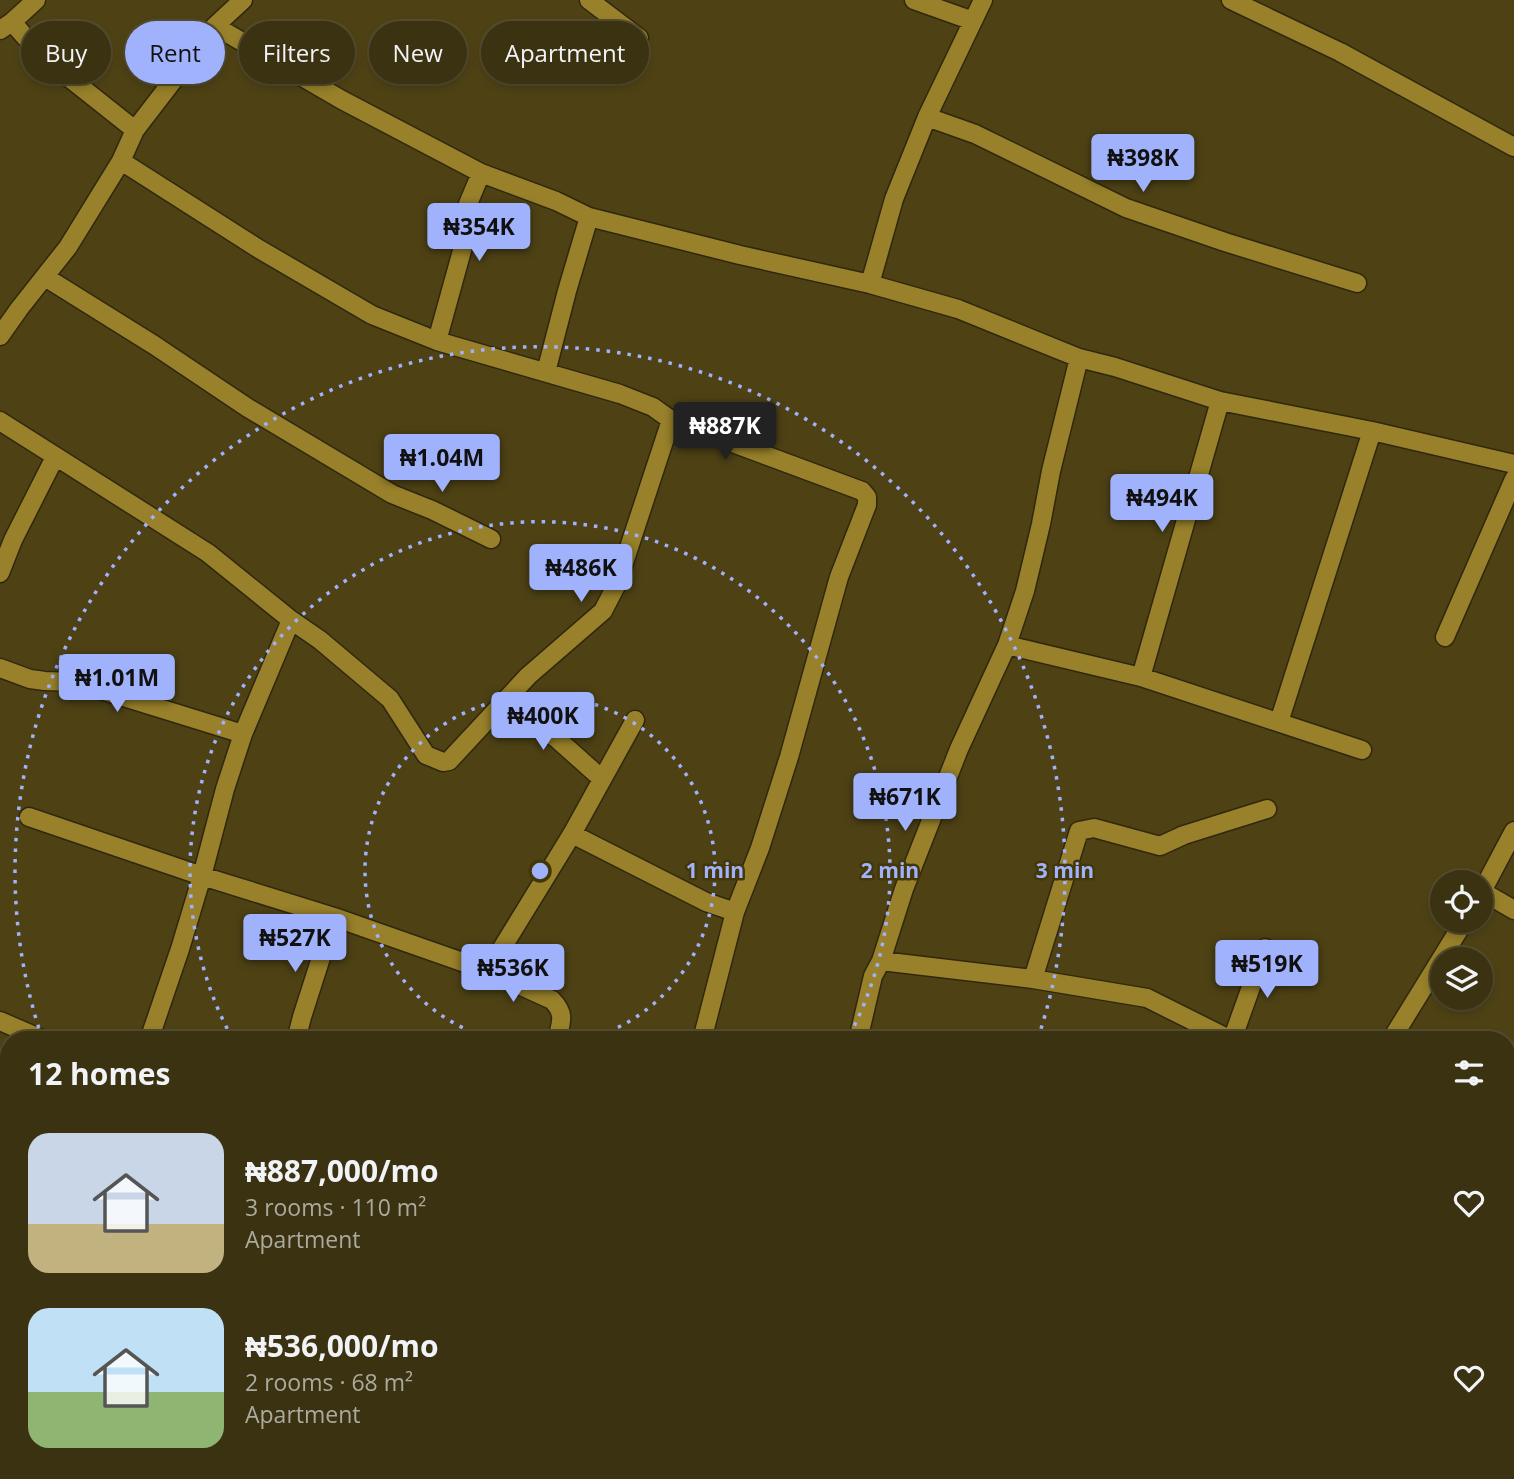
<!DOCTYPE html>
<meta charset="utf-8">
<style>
:root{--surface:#3a3210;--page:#453e1e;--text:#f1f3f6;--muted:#abaa9f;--line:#544d30;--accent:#a1b2fd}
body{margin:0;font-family:"Open Sans",sans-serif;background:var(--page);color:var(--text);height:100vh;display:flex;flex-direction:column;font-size:26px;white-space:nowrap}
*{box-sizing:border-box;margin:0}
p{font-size:23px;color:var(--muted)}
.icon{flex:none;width:38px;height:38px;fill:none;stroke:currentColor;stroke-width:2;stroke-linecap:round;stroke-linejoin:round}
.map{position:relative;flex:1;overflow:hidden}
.sheet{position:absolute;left:0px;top:1031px;width:1516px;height:450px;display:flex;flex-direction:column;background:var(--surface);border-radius:28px 28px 0 0;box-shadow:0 4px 10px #0003,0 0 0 2px var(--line)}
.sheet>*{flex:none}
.banner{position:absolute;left:21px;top:21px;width:700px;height:63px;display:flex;gap:14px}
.fabs{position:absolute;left:1430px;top:870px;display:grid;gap:14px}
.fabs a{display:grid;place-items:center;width:63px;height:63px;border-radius:50%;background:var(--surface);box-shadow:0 4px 10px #0003,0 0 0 2px var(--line);font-size:35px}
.price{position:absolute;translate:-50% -60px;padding:0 16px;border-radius:7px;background:var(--accent);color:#111;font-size:23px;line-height:46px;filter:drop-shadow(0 2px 4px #0008)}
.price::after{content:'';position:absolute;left:50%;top:42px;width:21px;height:16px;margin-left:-10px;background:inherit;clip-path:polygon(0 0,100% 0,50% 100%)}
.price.on{background:#222;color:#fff}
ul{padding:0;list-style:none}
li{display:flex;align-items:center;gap:21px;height:175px;padding:0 28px}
li span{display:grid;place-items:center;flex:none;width:196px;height:140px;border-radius:21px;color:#555}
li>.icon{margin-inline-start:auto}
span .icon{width:84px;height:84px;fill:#fffc;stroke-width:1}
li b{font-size:30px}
h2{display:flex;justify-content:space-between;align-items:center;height:84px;padding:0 28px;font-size:30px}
.tag{padding:0 24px;border-radius:32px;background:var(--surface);box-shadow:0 4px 10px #0003,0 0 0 2px var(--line);font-size:24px;line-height:63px}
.tag.on{background:var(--accent);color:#111}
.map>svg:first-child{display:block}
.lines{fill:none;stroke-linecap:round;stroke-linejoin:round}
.minor-casing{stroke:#30280e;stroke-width:21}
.minor{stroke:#98812a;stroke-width:18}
.ring{fill:none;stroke:#a1b2fd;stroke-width:3.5;stroke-dasharray:3.5 7}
.centre{fill:#a1b2fd;stroke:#433707;stroke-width:3.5}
.ring-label{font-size:21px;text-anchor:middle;font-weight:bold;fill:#a1b2fd;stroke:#433707;stroke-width:5;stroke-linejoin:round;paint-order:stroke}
</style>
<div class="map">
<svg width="1514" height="1479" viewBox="0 0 1514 1479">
<rect width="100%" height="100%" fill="#4e4215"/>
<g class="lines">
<defs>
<path id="minor" d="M589,0l50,38
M914,0l59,21
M1231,0l109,52 174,95
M12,22l31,35 92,73
M215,26l127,74 139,73 75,28 33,16 151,38 130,29 88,25 121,49 36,9 105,34 152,30 142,33
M0,30l12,-8 24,-22
M927,117l48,17 151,74 99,34 132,41
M121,161l138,88 113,66 65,26 183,53 33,13 18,13 191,71 5,6v8l-28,72 -50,180 -29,91 -25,64 -33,128
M45,277l109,68 94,63 144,86 40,16 59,29
M870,284l24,-85 33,-82 56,-117
M0,336l19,-27 49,-62 53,-86 14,-31 80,-104 28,-26
M437,341l26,-94 -5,-7 10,-36 13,-31
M546,372l21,-81 22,-74
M0,421l208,132 83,67 29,20 70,59 36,56 17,7 6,-1 79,-85 75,-65 14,-27 54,-164
M0,573l13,-33 42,-83
M1445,637l69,-158
M1007,645l134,32 221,73
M0,668l30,11 15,2 30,1 168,52
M1141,677l79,-276
M506,699l27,23 23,16 46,41
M1279,722l93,-291
M29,817l173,59 132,41 154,54 84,-137 63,-114
M572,834l134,68 29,10
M1483,892l31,18
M1480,895l34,-64
M881,961l152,18 114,19 84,42
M488,971l64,29c14,14 9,22 5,40
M1033,979l46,-148 15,-3 66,18 24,-11 83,-26
M0,1021l44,19
M149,1040l31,-91 22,-73 23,-87 18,-55 48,-114
M296,1040l6,-23 32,-100
M858,1040l15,-64 8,-15 23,-72 55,-140 48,-104 18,-54 16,-67 10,-53 28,-113
M1232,1040l33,-92
M1391,1040l74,-120
M0,1134l9,2
M1507,1163l7,-16
M0,1278h9
M1507,1306l7,-12
M1334,1472l11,7
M92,1479l2,-7
M309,1479l2,-7
M471,1479v-7
M621,1479l1,-7
M759,1479l1,-7
M971,1479l1,-7
M1068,1479l3,-7
M1221,1479l2,-7
M1403,1479l4,-7"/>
</defs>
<use href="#minor" class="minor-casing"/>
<use href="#minor" class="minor"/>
</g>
<g class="ring">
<path d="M492 1039A175 175 0 1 1 588 1039"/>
<path d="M232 1038A350 350 0 1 1 848 1038"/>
<path d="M42 1038A525 525 0 1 1 1038 1038"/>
</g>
<circle cx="540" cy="871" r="10" class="centre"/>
<g class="ring-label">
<text x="715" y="878">1 min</text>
<text x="890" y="878">2 min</text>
<text x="1065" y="878">3 min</text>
</g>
</svg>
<div class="fabs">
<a><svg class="icon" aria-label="locate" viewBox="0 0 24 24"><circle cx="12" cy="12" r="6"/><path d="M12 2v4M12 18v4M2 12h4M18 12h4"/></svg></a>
<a><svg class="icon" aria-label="layers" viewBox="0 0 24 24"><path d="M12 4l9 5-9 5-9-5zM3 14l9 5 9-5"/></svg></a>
</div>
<b class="price" style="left:1143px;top:194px">₦398K</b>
<b class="price" style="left:479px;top:263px">₦354K</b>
<b class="price on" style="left:725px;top:462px">₦887K</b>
<b class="price" style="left:442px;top:494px">₦1.04M</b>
<b class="price" style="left:1162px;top:534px">₦494K</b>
<b class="price" style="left:581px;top:604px">₦486K</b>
<b class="price" style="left:117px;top:714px">₦1.01M</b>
<b class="price" style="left:543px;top:752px">₦400K</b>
<b class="price" style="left:905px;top:833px">₦671K</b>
<b class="price" style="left:295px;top:974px">₦527K</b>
<b class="price" style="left:1267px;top:1000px">₦519K</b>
<b class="price" style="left:513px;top:1004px">₦536K</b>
<div class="banner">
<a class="tag">Buy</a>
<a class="tag on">Rent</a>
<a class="tag">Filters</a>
<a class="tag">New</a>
<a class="tag">Apartment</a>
</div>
<section class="sheet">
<h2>12 homes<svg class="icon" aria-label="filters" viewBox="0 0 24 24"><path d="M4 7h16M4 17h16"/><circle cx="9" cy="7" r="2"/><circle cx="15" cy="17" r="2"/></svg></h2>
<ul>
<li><span style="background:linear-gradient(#c9d6e8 65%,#c2b280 0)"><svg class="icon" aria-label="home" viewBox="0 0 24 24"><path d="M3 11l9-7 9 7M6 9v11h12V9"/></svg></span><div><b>₦887,000/mo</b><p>3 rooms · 110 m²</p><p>Apartment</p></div><svg class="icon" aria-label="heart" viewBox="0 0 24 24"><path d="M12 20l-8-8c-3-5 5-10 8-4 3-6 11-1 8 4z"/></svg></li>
<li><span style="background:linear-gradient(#bfe0f5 60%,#8fb573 0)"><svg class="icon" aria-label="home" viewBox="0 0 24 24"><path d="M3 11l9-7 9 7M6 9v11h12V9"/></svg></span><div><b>₦536,000/mo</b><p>2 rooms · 68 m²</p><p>Apartment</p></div><svg class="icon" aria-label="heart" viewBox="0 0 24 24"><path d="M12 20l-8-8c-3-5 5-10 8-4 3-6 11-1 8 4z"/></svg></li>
</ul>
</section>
</div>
